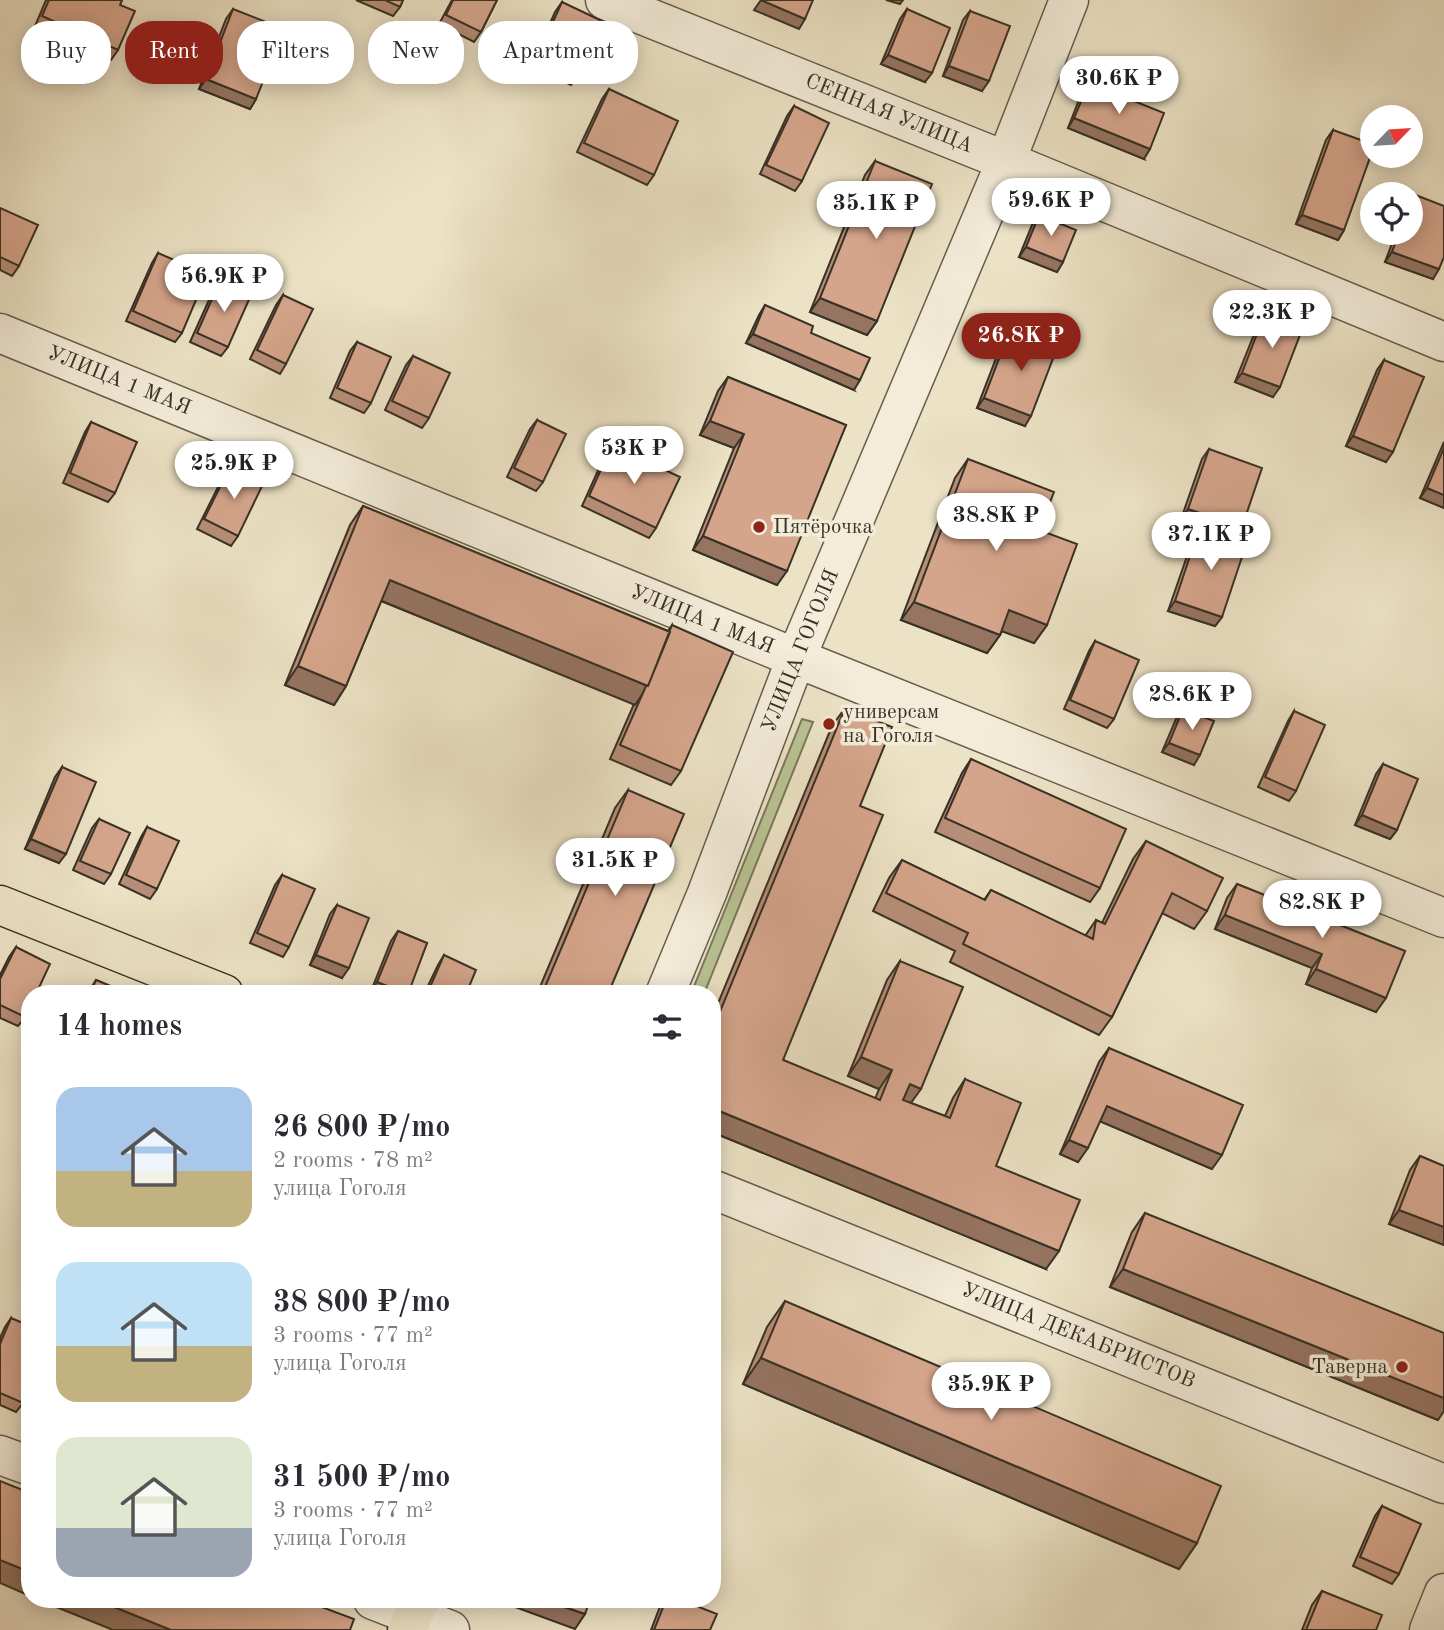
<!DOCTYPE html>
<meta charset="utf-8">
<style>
:root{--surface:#fff;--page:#f2f2f3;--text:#2b2b33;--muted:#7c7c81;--accent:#8f2418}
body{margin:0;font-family:"Old Standard TT",serif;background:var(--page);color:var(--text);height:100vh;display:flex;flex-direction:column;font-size:26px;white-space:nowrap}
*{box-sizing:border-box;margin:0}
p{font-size:23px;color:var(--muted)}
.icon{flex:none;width:38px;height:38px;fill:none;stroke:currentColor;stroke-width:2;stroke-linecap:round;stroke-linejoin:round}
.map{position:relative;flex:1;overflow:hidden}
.details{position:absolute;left:21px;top:985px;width:700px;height:623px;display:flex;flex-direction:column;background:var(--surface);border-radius:28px;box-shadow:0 4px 18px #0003}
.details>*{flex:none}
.banner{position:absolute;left:21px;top:21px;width:700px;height:63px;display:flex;gap:14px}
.needle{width:46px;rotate:65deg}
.fabs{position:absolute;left:1360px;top:105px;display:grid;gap:14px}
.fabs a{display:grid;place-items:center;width:63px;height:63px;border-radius:50%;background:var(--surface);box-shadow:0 4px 18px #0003;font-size:35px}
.price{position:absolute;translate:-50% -60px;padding:0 16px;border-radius:24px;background:#fff;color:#222;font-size:23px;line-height:46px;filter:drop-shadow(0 2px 4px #0008)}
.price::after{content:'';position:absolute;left:50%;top:42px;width:21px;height:16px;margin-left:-10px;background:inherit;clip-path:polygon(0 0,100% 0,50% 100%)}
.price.active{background:var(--accent);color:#fff}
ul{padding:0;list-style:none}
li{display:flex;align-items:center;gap:21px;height:175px;padding:0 35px}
li span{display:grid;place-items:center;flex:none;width:196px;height:140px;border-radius:21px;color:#555}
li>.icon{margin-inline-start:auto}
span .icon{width:84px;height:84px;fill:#fffc;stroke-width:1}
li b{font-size:30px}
h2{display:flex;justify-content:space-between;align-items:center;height:84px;padding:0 35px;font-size:30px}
.tag{padding:0 24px;border-radius:28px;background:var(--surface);box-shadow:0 4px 18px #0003;font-size:24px;line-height:63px}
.tag.active{background:var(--accent);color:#fff}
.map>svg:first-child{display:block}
.green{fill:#b9c394;stroke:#797a5d;stroke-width:2}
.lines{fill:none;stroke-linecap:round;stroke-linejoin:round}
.minor-casing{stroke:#665d4e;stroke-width:41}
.major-casing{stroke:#393126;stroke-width:41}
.minor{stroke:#f3ecd9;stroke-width:38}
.major{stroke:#ece2c5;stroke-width:38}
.wall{fill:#b78e78;stroke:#393126;stroke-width:2}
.shaded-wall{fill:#957461;stroke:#393126;stroke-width:2}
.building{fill:#d5a58b;stroke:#393126;stroke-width:2}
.poi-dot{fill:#8f2418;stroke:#f3ecd9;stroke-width:2.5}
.labels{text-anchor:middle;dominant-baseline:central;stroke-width:7;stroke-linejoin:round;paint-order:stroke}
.street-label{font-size:21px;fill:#393126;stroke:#f3ecd9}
.poi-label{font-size:21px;fill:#393126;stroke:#f3ecd9;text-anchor:start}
</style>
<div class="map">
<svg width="1444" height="1630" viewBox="0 0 1444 1630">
<rect width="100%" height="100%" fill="#ece2c5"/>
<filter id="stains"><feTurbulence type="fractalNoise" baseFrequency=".00286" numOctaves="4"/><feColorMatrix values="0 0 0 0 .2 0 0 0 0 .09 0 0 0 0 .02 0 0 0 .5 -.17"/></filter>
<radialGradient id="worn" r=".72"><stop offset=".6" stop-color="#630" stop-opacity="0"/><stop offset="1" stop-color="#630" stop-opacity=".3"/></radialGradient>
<path class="green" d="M802,719l11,3 -109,272h-13z"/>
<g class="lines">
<defs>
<path id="minor" d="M605,0l401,161 438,181
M0,333l796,325 648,260
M665,994l42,-101 89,-235 210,-497 63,-161
M712,1189l732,295
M0,1455l30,11
M373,1600l77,30
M1429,1630l15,-37"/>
<path id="major" d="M0,905l224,89
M407,1630l13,-30"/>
</defs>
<use href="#minor" class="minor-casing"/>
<use href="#major" class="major-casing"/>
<use href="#minor" class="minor"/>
<use href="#major" class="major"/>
</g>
<path class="wall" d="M46,0h76l-2,5 -2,45 -7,10 -76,-34z
M356,0h47l-3,7 -7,9z
M452,0h45l-16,32 -7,10 -35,-18z
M562,2l16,73 -7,10 -40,-19 24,-54z
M233,9l23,90 -6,10 -51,-20 27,-70z
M907,9l18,73 -44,-18 19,-45z
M970,11l12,80 -39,-15 20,-56z
M1089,83l55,76 -76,-31 14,-36z
M609,89l45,86 -7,10 -70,-33 25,-53z
M794,106l8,75 -7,10 -35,-17 27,-58z
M1333,130l11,100 -6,10 -42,-16 30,-84z
M875,161l2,160 -10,14 -57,-23 55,-137z
M1413,194l20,85 -48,-17 11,-29h14v-35z
M0,208l19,58 -7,10 -12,-6z
M1039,215l24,47 -6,10 -38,-15 13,-32z
M158,253l24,80 -7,9 -49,-21 26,-58z
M220,281l8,66 -7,9 -31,-14 23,-51z
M283,295l3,69 -6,10 -30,-15 26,-54z
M765,305l46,28 43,57 -108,-47 13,-28z
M1265,313l8,84 -38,-15 24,-60z
M1010,330l15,96 -48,-18 26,-68z
M357,342l14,61 -7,10 -34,-15 20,-47z
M413,356l16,62 -7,10 -37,-18 21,-45z
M1384,360l2,102 -40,-16 31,-76z
M728,377l118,48 -69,160 -84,-35 41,-102 -34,-13 18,-44z
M537,420l6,62 -7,9 -29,-14 23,-48z
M91,422l24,71 -7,9 -45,-19 22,-51z
M1444,442v66l-24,-10z
M612,445l44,83 -7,10 -67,-32 23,-51z
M1209,449l33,78 -7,10 -54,-18 21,-60z
M968,459l71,71 8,95 -13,18 -32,-12 -2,4 -13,18 -86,-33 54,-142z
M231,465l7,71 -7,10 -34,-17 27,-54z
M363,506l305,125 4,-6 9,146 -10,14 -61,-26 24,-55 -253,-103 -35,85 -12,19 -49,-20 65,-160z
M1200,526l22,91 -7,9 -47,-15 26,-75z
M1095,641l19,78 -7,9 -43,-19 25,-58z
M845,708l15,98 -77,254 92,39 4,-10 -31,-13 39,-96 13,-19 11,142 34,13 8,-18 12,-19 31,87 50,103 -334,-137v-114l120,-292z
M1183,709l11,56 -32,-13 14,-33z
M1294,711l2,80 -7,10 -31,-14 30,-66z
M971,759l129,129 -10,14 -155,-70 27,-59z
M1383,764l14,66 -7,9 -35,-14 21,-51z
M62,767l-3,96 -34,-14 30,-72z
M628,790l-20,204h-71l78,-186z
M99,819l12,55 -7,10 -31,-14 19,-42z
M147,827l10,62 -7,10 -31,-15 22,-47z
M1146,841l61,70 -13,18 -32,-16 -50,104 -13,18 -149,-73 5,-11 -82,-40 16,-33 13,-18 82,40 7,-10 94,46 11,-16 6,3 31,-64z
M282,875l7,72 -6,10 -33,-14 25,-58z
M1237,884l168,67 -29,61 -70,-28 6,-16 -97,-39 12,-31z
M337,905l5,73 -32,-13 20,-51z
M398,931l29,12 -20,51h-30l-6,-3 20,-50z
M16,947l9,70 -7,9 -18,-8v-43l9,-18z
M444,955l22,39h-42l14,-29z
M96,980l33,14h-42z
M1109,1048l103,121 -112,-48 -22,41 -18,-8 39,-92z
M1420,1156l24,10v79l-55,-21 21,-54z
M1145,1213l293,207 -328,-133 22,-55z
M785,1301l412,242 -18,26 -436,-185 24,-57z
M11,1318l12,85 -7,9 -16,-7v-67l5,-11z
M1382,1506l17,68 -7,10 -39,-18 22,-50z
M1322,1591l54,39h-74l10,-25z
M664,1600h17l29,30h-59l10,-26z"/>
<path class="shaded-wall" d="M761,0l44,19 -6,10 -45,-19z
M886,0h17l-3,4z
M888,55l44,18 -7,9 -44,-18z
M949,66l40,15 -7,10 -39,-15z
M206,79l50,20 -6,10 -51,-20z
M1074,118l76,31 -6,10 -76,-31z
M1302,215l42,15 -6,10 -42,-16z
M1026,247l37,15 -6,10 -38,-15z
M1392,252l47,17 -6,10 -48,-17z
M820,298l57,23 -10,14 -57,-23z
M753,334l107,46 -6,10 -108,-47z
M1242,373l38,14 -7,10 -38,-15z
M984,398l47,18 -6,10 -48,-18z
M710,421l34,13 -10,14 -34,-13z
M1353,436l40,16 -7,10 -40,-16z
M1427,488l17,7v13l-24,-10z
M1188,509l54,18 -7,10 -54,-18z
M703,536l84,35 -10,14 -84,-35z
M390,580l258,106 -13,19 -258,-106z
M1175,601l47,16 -7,9 -47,-15z
M914,602l86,33 -13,18 -86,-33z
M1009,610l38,15 -13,18 -38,-14z
M298,666l48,20 -12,19 -49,-20z
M1169,743l31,12 -6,10 -32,-13z
M1362,815l35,15 -7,9 -35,-14z
M31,839l35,15 -7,9 -34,-14z
M1225,915l97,39 -10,14 -97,-39z
M316,955l33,13 -7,10 -32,-13z
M1316,969l70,29 -10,14 -70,-28z
M377,982l31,12h-31l-6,-3z
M861,1057l31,13 -13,19 -31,-13z
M910,1084l11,5 -13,18 -11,-5z
M1107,1106l115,49 -10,14 -115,-49z
M712,1108l347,143 -13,18 -334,-137z
M1069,1140l19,8 -10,14 -18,-8z
M1399,1210l45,17v18l-55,-21z
M1123,1269l321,129v13l-6,9 -328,-133z
M761,1358l436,185 -18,26 -436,-185z
M0,1560l30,12v24l-30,-13z
M39,1600h58l74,30h-58z
M496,1600h48l41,14 -10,15z"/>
<path class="building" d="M49,0h73l-2,5 15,6 -17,39 -76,-34z
M385,0h18l-3,7z
M453,0h44l-16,32 -35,-17z
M761,0h52l-8,19z
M562,2l40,19 -24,54 -41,-18z
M233,9l51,20 -28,70 -50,-20z
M907,9l43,19 -18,45 -44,-18z
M970,11l40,15 -21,55 -40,-15z
M1089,83l75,30 -14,36 -76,-31z
M609,89l69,32 -24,54 -70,-32z
M794,106l35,17 -27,58 -36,-16z
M1333,130l39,14v8l-28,78 -42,-15z
M875,161l57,23 -55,137 -57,-23z
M1413,194l31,12v51l-5,12 -47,-17 7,-19h11v-32z
M0,208l38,17 -19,41 -19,-9z
M1039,215l37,15 -13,32 -37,-15z
M158,253l49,21 -25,59 -49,-22z
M220,281l31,14 -23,52 -31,-14z
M283,295l30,14 -27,55 -29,-14z
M765,305l48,21 -2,7 59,25 -10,22 -107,-46z
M1265,313l38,14 -23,60 -38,-14z
M1010,330l47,18 -26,68 -47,-18z
M357,342l34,15 -20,46 -34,-15z
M413,356l37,17 -21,45 -37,-17z
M1384,360l40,17 -31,75 -40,-16z
M728,377l118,48 -59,146 -84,-35 41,-102 -34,-13z
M537,420l29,14 -23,48 -29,-14z
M91,422l46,20 -22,51 -45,-20z
M612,445l68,32 -24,51 -67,-32z
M1444,448v47l-17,-7z
M1209,449l53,19 -20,59 -54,-18z
M968,459l86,33 -15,38 38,14 -30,81 -38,-15 -9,25 -86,-33z
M231,465l33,17 -26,54 -34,-17z
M363,506l307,126 -22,54 -258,-106 -44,106 -48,-20z
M1200,526l47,16 -25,75 -47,-16z
M672,625l61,27 -52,119 -61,-26 26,-59h2z
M1095,641l44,19 -25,59 -44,-19z
M845,708l47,19 -32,79 23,9 -100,245 97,40 12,-30 -31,-13 39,-96 63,26 -42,102 -11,-5 -7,16 47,18 15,-39 56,24 -25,63 84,34 -21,51 -347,-143v-77z
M1183,709l31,12 -14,34 -31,-12z
M1294,711l31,14 -29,66 -31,-14z
M971,759l155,70 -26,59 -155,-70z
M1383,764l35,15 -21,51 -35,-15z
M62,767l34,15 -30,72 -35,-15z
M628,790l56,24 -76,180h-66z
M99,819l31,14 -19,41 -31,-13z
M147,827l32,14 -22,48 -31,-14z
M1146,841l77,37 -16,33 -35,-18 -60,124 -149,-73 5,-11 -82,-40 16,-33 83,40 6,-10 102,49 3,-19 9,4z
M282,875l33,14 -26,58 -32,-14z
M1237,884l168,67 -19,47 -70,-29 6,-15 -97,-39z
M337,905l32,13 -20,50 -33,-13z
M398,931l29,12 -19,51 -31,-12z
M16,947l34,17 -14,30h-6v12l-5,11 -25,-12v-26z
M444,955l32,15 -10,24h-39z
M96,980l33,14h-39z
M1109,1048l134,57 -21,50 -115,-49 -19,42 -19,-8z
M1420,1156l24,10v61l-45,-17z
M1145,1213l299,120v65l-321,-129z
M712,1232l7,3 -7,15z
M785,1301l436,185 -24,57 -436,-185z
M11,1318l19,8v61l-7,16 -23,-10v-49z
M0,1481l30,12v79l-30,-12z
M1382,1506l39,18 -22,50 -39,-17z
M1322,1591l60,24 -6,15h-70z
M97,1600h206l51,19 -4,11h-179z
M544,1600h46l-5,14z
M666,1600h15l36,14 -7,16h-56z"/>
<g class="poi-dot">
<circle cx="759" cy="527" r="7"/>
<circle cx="829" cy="724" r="7"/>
<circle cx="1402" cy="1367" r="7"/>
</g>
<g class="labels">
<g class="street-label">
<text transform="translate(889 114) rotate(22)">СЕННАЯ УЛИЦА</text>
<text transform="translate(119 381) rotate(22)">УЛИЦА 1 МАЯ</text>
<text transform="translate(702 620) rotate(22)">УЛИЦА 1 МАЯ</text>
<text transform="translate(801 651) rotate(-68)">УЛИЦА ГОГОЛЯ</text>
<text transform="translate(1078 1336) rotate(22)">УЛИЦА ДЕКАБРИСТОВ</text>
</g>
<g class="poi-label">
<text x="773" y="527">Пятёрочка</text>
<text x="843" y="712">универсам<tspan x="843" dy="24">на Гоголя</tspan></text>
<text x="1388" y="1367" text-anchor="end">Таверна</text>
</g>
</g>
<rect width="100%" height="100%" filter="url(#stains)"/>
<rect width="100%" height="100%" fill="url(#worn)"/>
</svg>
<div class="fabs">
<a><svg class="needle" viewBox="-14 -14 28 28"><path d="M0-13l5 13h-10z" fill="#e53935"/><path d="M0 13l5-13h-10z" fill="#7c7c81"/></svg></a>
<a><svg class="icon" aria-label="locate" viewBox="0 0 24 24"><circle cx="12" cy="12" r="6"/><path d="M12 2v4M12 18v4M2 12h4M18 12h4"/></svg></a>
</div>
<b class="price" style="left:1119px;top:116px">30.6K ₽</b>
<b class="price" style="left:1051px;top:238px">59.6K ₽</b>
<b class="price" style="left:876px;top:241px">35.1K ₽</b>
<b class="price" style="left:224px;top:314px">56.9K ₽</b>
<b class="price" style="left:1272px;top:350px">22.3K ₽</b>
<b class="price active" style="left:1021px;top:373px">26.8K ₽</b>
<b class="price" style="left:634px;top:486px">53K ₽</b>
<b class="price" style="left:234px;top:501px">25.9K ₽</b>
<b class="price" style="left:996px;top:553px">38.8K ₽</b>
<b class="price" style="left:1211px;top:572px">37.1K ₽</b>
<b class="price" style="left:1192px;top:732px">28.6K ₽</b>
<b class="price" style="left:615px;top:898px">31.5K ₽</b>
<b class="price" style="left:1322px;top:940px">82.8K ₽</b>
<b class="price" style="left:991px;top:1422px">35.9K ₽</b>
<div class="banner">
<a class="tag">Buy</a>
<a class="tag active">Rent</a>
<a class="tag">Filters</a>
<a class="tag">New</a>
<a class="tag">Apartment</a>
</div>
<section class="details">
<h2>14 homes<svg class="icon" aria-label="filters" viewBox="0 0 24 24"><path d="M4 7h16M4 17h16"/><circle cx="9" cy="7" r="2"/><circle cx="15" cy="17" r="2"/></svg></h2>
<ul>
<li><span style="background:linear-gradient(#a9c7e8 60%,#c2b280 0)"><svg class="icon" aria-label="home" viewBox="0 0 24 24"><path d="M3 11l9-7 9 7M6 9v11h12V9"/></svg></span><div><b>26 800 ₽/mo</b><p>2 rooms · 78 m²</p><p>улица Гоголя</p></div></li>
<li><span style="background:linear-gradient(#bfe0f5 60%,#c2b280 0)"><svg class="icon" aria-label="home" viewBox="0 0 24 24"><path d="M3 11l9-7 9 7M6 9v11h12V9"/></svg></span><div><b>38 800 ₽/mo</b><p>3 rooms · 77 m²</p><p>улица Гоголя</p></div></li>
<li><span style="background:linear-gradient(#dfe7d0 65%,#9aa5b1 0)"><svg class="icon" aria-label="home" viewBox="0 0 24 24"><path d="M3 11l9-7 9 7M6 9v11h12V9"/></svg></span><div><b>31 500 ₽/mo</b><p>3 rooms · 77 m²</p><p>улица Гоголя</p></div></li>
</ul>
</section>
</div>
